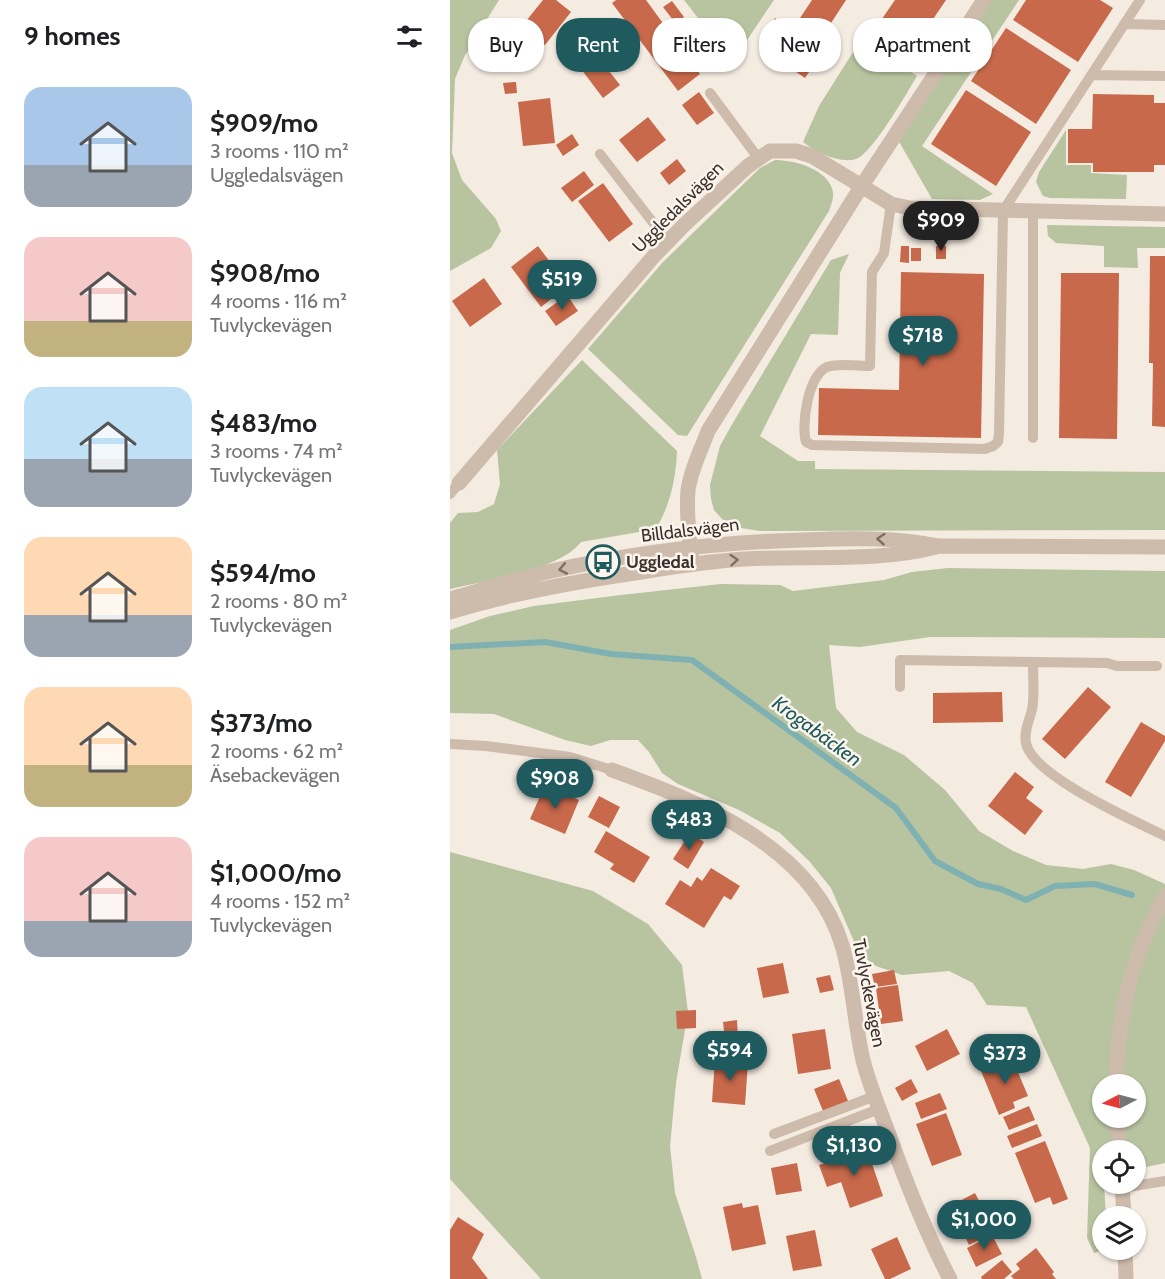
<!DOCTYPE html>
<meta charset="utf-8">
<style>
:root{--surface:#fff;--page:#f2f2f2;--text:#202124;--muted:#757577;--accent:#1f5a5e}
body{margin:0;font-family:Cabin,sans-serif;background:var(--page);color:var(--text);height:100vh;display:flex;flex-direction:column;font-size:22px;white-space:nowrap}
*{box-sizing:border-box;margin:0}
p{font-size:20px;color:var(--muted)}
.icon{flex:none;width:33px;height:33px;fill:none;stroke:currentColor;stroke-width:2;stroke-linecap:round;stroke-linejoin:round}
.map{position:relative;flex:1;overflow:hidden}
.drawer{display:flex;flex-direction:column;background:var(--surface);width:450px}
.drawer>*{flex:none}
.hud{position:absolute;left:18px;top:18px;width:570px;height:54px;display:flex;gap:12px}
.needle{width:39px;rotate:264deg}
.fabs{position:absolute;left:642px;top:1074px;display:grid;gap:12px}
.fabs a{display:grid;place-items:center;width:54px;height:54px;border-radius:50%;background:var(--surface);box-shadow:0 2px 4px #0004;font-size:30px}
.price{position:absolute;translate:-50% -51px;padding:0 14px;border-radius:21px;background:var(--accent);color:#fff;font-size:20px;line-height:39px;filter:drop-shadow(0 2px 3px #0008)}
.price::after{content:'';position:absolute;left:50%;top:36px;width:18px;height:14px;margin-left:-9px;background:inherit;clip-path:polygon(0 0,100% 0,50% 100%)}
.price.active{background:#222;color:#fff}
ul{padding:0;list-style:none}
li{display:flex;align-items:center;gap:18px;height:150px;padding:0 24px}
li span{display:grid;place-items:center;flex:none;width:168px;height:120px;border-radius:18px;color:#555}
li>.icon{margin-inline-start:auto}
span .icon{width:72px;height:72px;fill:#fffc;stroke-width:1}
li b{font-size:26px}
h2{display:flex;justify-content:space-between;align-items:center;height:72px;padding:0 24px;font-size:26px}
.pill{padding:0 21px;border-radius:24px;background:var(--surface);box-shadow:0 2px 4px #0004;font-size:21px;line-height:54px}
.pill.active{background:var(--accent);color:#fff}
main{display:flex;flex:1;min-height:0}
.map>svg:first-child{display:block}
.green{fill:#b8c4a0;fill-rule:evenodd}
.lines{fill:none;stroke-linecap:round;stroke-linejoin:round}
.stream{stroke:#7fb0b2;stroke-width:6}
.building{fill:#c8694b}
.service{stroke:#cdbbac;stroke-width:10}
.minor{stroke:#cdbbac;stroke-width:15}
.tertiary{stroke:#cdbbac;stroke-width:15}
.oneway{stroke:#7d6f65}
.labels{text-anchor:middle;dominant-baseline:central;stroke-width:5;stroke-linejoin:round;paint-order:stroke}
.street-label{font-size:18px;fill:#3b302b;stroke:#fbf5ee}
.poi-label{font-size:18px;font-weight:bold;fill:#3b302b;stroke:#fbf5ee;text-anchor:start}
.water-label{font-size:20px;font-style:italic;fill:#1f5a5e;stroke:#fbf5ee}
</style>
<main>
<section class="drawer">
<h2>9 homes<svg class="icon" aria-label="filters" viewBox="0 0 24 24"><path d="M4 7h16M4 17h16"/><circle cx="9" cy="7" r="2"/><circle cx="15" cy="17" r="2"/></svg></h2>
<ul>
<li><span style="background:linear-gradient(#a9c7e8 65%,#9aa5b1 0)"><svg class="icon" aria-label="home" viewBox="0 0 24 24"><path d="M3 11l9-7 9 7M6 9v11h12V9"/></svg></span><div><b>$909/mo</b><p>3 rooms · 110 m²</p><p>Uggledalsvägen</p></div></li>
<li><span style="background:linear-gradient(#f6c9c9 70%,#c2b280 0)"><svg class="icon" aria-label="home" viewBox="0 0 24 24"><path d="M3 11l9-7 9 7M6 9v11h12V9"/></svg></span><div><b>$908/mo</b><p>4 rooms · 116 m²</p><p>Tuvlyckevägen</p></div></li>
<li><span style="background:linear-gradient(#bfe0f5 60%,#9aa5b1 0)"><svg class="icon" aria-label="home" viewBox="0 0 24 24"><path d="M3 11l9-7 9 7M6 9v11h12V9"/></svg></span><div><b>$483/mo</b><p>3 rooms · 74 m²</p><p>Tuvlyckevägen</p></div></li>
<li><span style="background:linear-gradient(#ffd9b3 65%,#9aa5b1 0)"><svg class="icon" aria-label="home" viewBox="0 0 24 24"><path d="M3 11l9-7 9 7M6 9v11h12V9"/></svg></span><div><b>$594/mo</b><p>2 rooms · 80 m²</p><p>Tuvlyckevägen</p></div></li>
<li><span style="background:linear-gradient(#ffd9b3 65%,#c2b280 0)"><svg class="icon" aria-label="home" viewBox="0 0 24 24"><path d="M3 11l9-7 9 7M6 9v11h12V9"/></svg></span><div><b>$373/mo</b><p>2 rooms · 62 m²</p><p>Äsebackevägen</p></div></li>
<li><span style="background:linear-gradient(#f6c9c9 70%,#9aa5b1 0)"><svg class="icon" aria-label="home" viewBox="0 0 24 24"><path d="M3 11l9-7 9 7M6 9v11h12V9"/></svg></span><div><b>$1,000/mo</b><p>4 rooms · 152 m²</p><p>Tuvlyckevägen</p></div></li>
</ul>
</section>
<div class="map">
<svg width="715" height="1279" viewBox="0 0 715 1279">
<rect width="100%" height="100%" fill="#f4ebe1"/>
<path class="green" d="M0,0h49l-10,16 -10,22 -14,17 -10,24 -3,74 10,27 34,39 5,12 -10,17 -41,23z
M234,0h90l-37,55 -8,3z
M540,0h29l-97,146 71,48 -13,6 -48,-1 -34,-59z
M412,38l55,38c-10,17 -45,78 -61,83 -17,5 -40,-7 -53,-17l16,-36z
M616,130v35h25v8l36,2 -1,24 -76,-1 -7,-2 -7,-14 3,-10z
M325,160c19,0 54,9 58,32 1,6 -2,13 -4,19l-142,225 -9,-1 -90,-86 75,-87 97,-94z
M597,225l118,2v21h-28l1,20 -34,-1v-21l-48,-3 -8,-7z
M399,254l-9,19 -2,62 -27,-1 -51,102 38,25h17v8l350,3v58l-405,1 -19,-3 -19,-9 -8,-9 -3,-11 -1,-14 10,-39 14,-25 97,-161z
M132,360l95,91c-1,28 -7,54 -21,78l-75,13c-21,28 -97,39 -131,47v-66l8,-10 20,-1 16,-8 6,-20 -3,-34z
M498,568l217,3v67l-235,-1 -70,10 -31,-2 7,63 21,24 47,23 41,35 34,41 34,20 33,14 37,4 28,-5 23,6 31,14v279l-29,6v-19h-34v34h2l2,32h-4l1,34 -9,3 -7,-15 3,-90 -64,-141 -39,-2 -14,-22 -24,-12 -47,4 -26,-9 -17,-13 -28,-65 -21,-26 -30,-29 -41,-23 -61,-26 -16,-11 -13,-21 -11,-12h-28l-19,6 -26,-6 -71,-26 -44,-1v-83l40,-14 44,-10 87,-11 100,-11 59,1 13,6 91,-11 28,-8zM652,1084h34v34h-34z
M0,852l143,39 55,33 34,41 6,47 -12,71 -6,63 5,47 21,64 6,22h-161l-91,-100z"/>
<g class="lines">
<path class="stream" d="M0,647l95,-5 66,12 81,6 204,148 39,53 43,23 23,5 25,11 29,-14 40,-2 37,11"/>
</g>
<path class="building" d="M93,0h13l15,12 -26,33 -23,-19z
M166,0h30l54,74 -22,17 -66,-88z
M362,0h34l-35,54 7,5 -13,19 -31,-21z
M445,0h51l-36,53 -35,-24z
M576,0h74l13,8 -35,54 -65,-42z
M222,1l12,16 -8,7 -13,-17z
M325,18l9,6 -12,17 -9,-6z
M556,28l65,42 -35,54 -65,-43z
M248,35l12,17 -8,6 -12,-17z
M141,48l29,37 -17,13 -28,-37z
M66,82l1,11 -12,1 -2,-11z
M516,90l65,42 -35,54 -65,-42z
M249,92l15,21 -17,12 -15,-20z
M643,94l61,1v8h11v62h-11v7h-61v-9h-25v-34h24z
M100,98l5,45 -32,3 -5,-44z
M198,117l18,23 -29,22 -18,-22z
M122,134l7,11 -16,11 -7,-11z
M227,159l9,12 -17,14 -9,-12z
M134,171l10,14 -22,17 -11,-14z
M153,183l30,41 -24,18 -31,-41z
M88,246l30,40 -27,21 -30,-40z
M451,246h8v17l-9,-1z
M486,246h10v13h-10z
M461,248h10v13h-10z
M700,256h15v171l-13,-1 1,-63h-4z
M451,272l83,2 -3,164 -163,-3 1,-47 80,2z
M611,273h58l-2,166 -58,-1z
M34,278l18,26 -32,23 -18,-26z
M117,295l11,16 -22,15 -11,-15z
M638,687l23,20 -46,52 -23,-20z
M552,692l1,30 -70,1v-30z
M691,722l24,14v5l-34,56 -26,-15z
M565,772l19,15 -8,11 17,13 -18,24 -37,-29z
M95,785l34,15 -14,34 -35,-15z
M149,796l21,11 -11,21 -21,-11z
M156,831l44,26 -16,26 -24,-14 4,-5 -20,-12z
M240,833l14,9 -16,27 -15,-10z
M261,868l29,18 -9,14 -7,-4 -20,32 -39,-24 15,-24 11,7 6,-10 5,4z
M333,963l6,30 -26,5 -6,-30z
M444,970l3,14 -22,3 -3,-13z
M380,975l4,15 -14,3 -4,-15z
M448,985l5,36 -22,3 -5,-36z
M246,1010v18l-19,1 -1,-18z
M287,1020l1,17 -13,1 -2,-16z
M375,1029l6,40 -33,5 -6,-40z
M497,1029l13,25 -33,17 -12,-25z
M562,1058l16,38 -15,6 2,6 -16,7 -18,-44z
M265,1060l33,2 -3,43 -33,-3z
M389,1079l9,22 -25,10 -9,-22z
M461,1079l7,13 -16,9 -7,-13z
M490,1093l7,16 -26,10 -6,-16z
M579,1106l6,14 -26,10 -6,-13z
M496,1113l16,42 -30,11 -16,-42z
M587,1124l5,12 -30,12 -5,-12z
M398,1135l5,15 -26,10 -6,-16z
M595,1141l23,58 -15,6 -3,-8 -15,6 -20,-50z
M417,1149l16,47 -33,12 -9,-26 -14,5 -8,-22z
M347,1163l5,28 -26,4 -5,-27z
M525,1193l20,39 -26,13 -19,-39z
M292,1203l1,5 15,-3 8,39 -34,7 -9,-44z
M8,1217l26,17 -12,24 16,21h-38v-49z
M365,1230l7,36 -29,5 -7,-35z
M542,1235l10,19 -26,13 -9,-19z
M447,1237l14,32 -21,10h-5l-14,-30z
M586,1248l18,24 -2,2 4,5h-42l-3,-3 9,-7 -4,-5z
M552,1260l10,12 -8,7h-22l-1,-2z"/>
<g class="lines">
<path class="service" d="M674,24l41,1
M641,75l74,1
M260,93l49,66
M150,154l68,88
M441,204l-7,49 -12,19 -2,94c-12,0 -31,-3 -43,1 -19,9 -26,57 -21,75l6,3 173,4 8,-3 5,-4 1,-8 4,-223 137,-211
M583,211v227
M0,494l9,-11
M583,662c0,13 1,27 0,41 -1,14 -10,26 -7,40 6,33 109,78 139,93
M450,687v-27l207,3 10,3h40
M0,744l36,2 84,11 42,13
M324,1134l101,-38
M320,1151l109,-42
M672,1188l43,-7"/>
<path class="minor" d="M9,483l194,-226 31,-32 64,-59 22,-15h26l16,5 79,48 19,4 255,6
M242,561c-3,-23 -6,-48 -4,-71 3,-21 13,-40 20,-59l153,-244 123,-187
M162,770c88,32 200,76 230,175 11,37 12,77 21,115 6,24 15,46 24,69 18,51 38,102 63,150
M666,1084c1,-49 10,-100 28,-146 6,-14 14,-28 21,-42
M667,1118l2,32
M672,1184l2,32
M675,1250l1,29"/>
<path class="tertiary" d="M0,599c32,-9 64,-19 97,-27 84,-19 170,-30 256,-32 46,-2 91,-3 136,6l226,1
M0,612c58,-18 118,-29 178,-38 39,-6 78,-13 118,-15 63,-4 128,4 190,-12"/>
</g>
<defs><path id="oneway-chevron" d="M-2-3.5L2.5 0L-2 3.5" fill="none" stroke-width="1.6" stroke-linecap="round" stroke-linejoin="round" transform="scale(1.5)"/></defs>
<g class="oneway">
<use href="#oneway-chevron" transform="translate(431 539) rotate(-176)"/>
<use href="#oneway-chevron" transform="translate(284 560) rotate(-5)"/>
<use href="#oneway-chevron" transform="translate(113 569) rotate(169)"/>
</g>
<defs>
<symbol id="bus-ring" viewBox="-11 -11 22 22"><circle r="9.5" fill="#fbf5ee" stroke="#1f5a5e" stroke-width="1.5"/><path d="M-5-6H5V4H4V6H2V4H-2V6H-4V4H-5ZM-3.5-4V0h7V-4ZM-3.5 1.2v1.5H-2V1.2ZM2 1.2v1.5H3.5V1.2Z" fill="#1f5a5e"/></symbol>
</defs>
<g fill-rule="evenodd">
<use href="#bus-ring" x="134" y="543" width="38" height="38"/>
</g>
<g class="labels">
<g class="street-label">
<text transform="translate(228 207) rotate(-45)">Uggledalsvägen</text>
<text transform="translate(240 530) rotate(-7)">Billdalsvägen</text>
<text transform="translate(419 993) rotate(79)">Tuvlyckevägen</text>
</g>
<g class="poi-label">
<text x="176" y="562">Uggledal</text>
</g>
<g class="water-label">
<text transform="translate(367 731) rotate(36)">Krogabäcken</text>
</g>
</g>
</svg>
<div class="fabs">
<a><svg class="needle" viewBox="-14 -14 28 28"><path d="M0-13l5 13h-10z" fill="#e53935"/><path d="M0 13l5-13h-10z" fill="#757577"/></svg></a>
<a><svg class="icon" aria-label="locate" viewBox="0 0 24 24"><circle cx="12" cy="12" r="6"/><path d="M12 2v4M12 18v4M2 12h4M18 12h4"/></svg></a>
<a><svg class="icon" aria-label="layers" viewBox="0 0 24 24"><path d="M12 4l9 5-9 5-9-5zM3 14l9 5 9-5"/></svg></a>
</div>
<b class="price active" style="left:491px;top:252px">$909</b>
<b class="price" style="left:112px;top:311px">$519</b>
<b class="price" style="left:473px;top:367px">$718</b>
<b class="price" style="left:105px;top:810px">$908</b>
<b class="price" style="left:239px;top:851px">$483</b>
<b class="price" style="left:280px;top:1082px">$594</b>
<b class="price" style="left:555px;top:1085px">$373</b>
<b class="price" style="left:404px;top:1177px">$1,130</b>
<b class="price" style="left:534px;top:1251px">$1,000</b>
<div class="hud">
<a class="pill">Buy</a>
<a class="pill active">Rent</a>
<a class="pill">Filters</a>
<a class="pill">New</a>
<a class="pill">Apartment</a>
</div>
</div>
</main>
